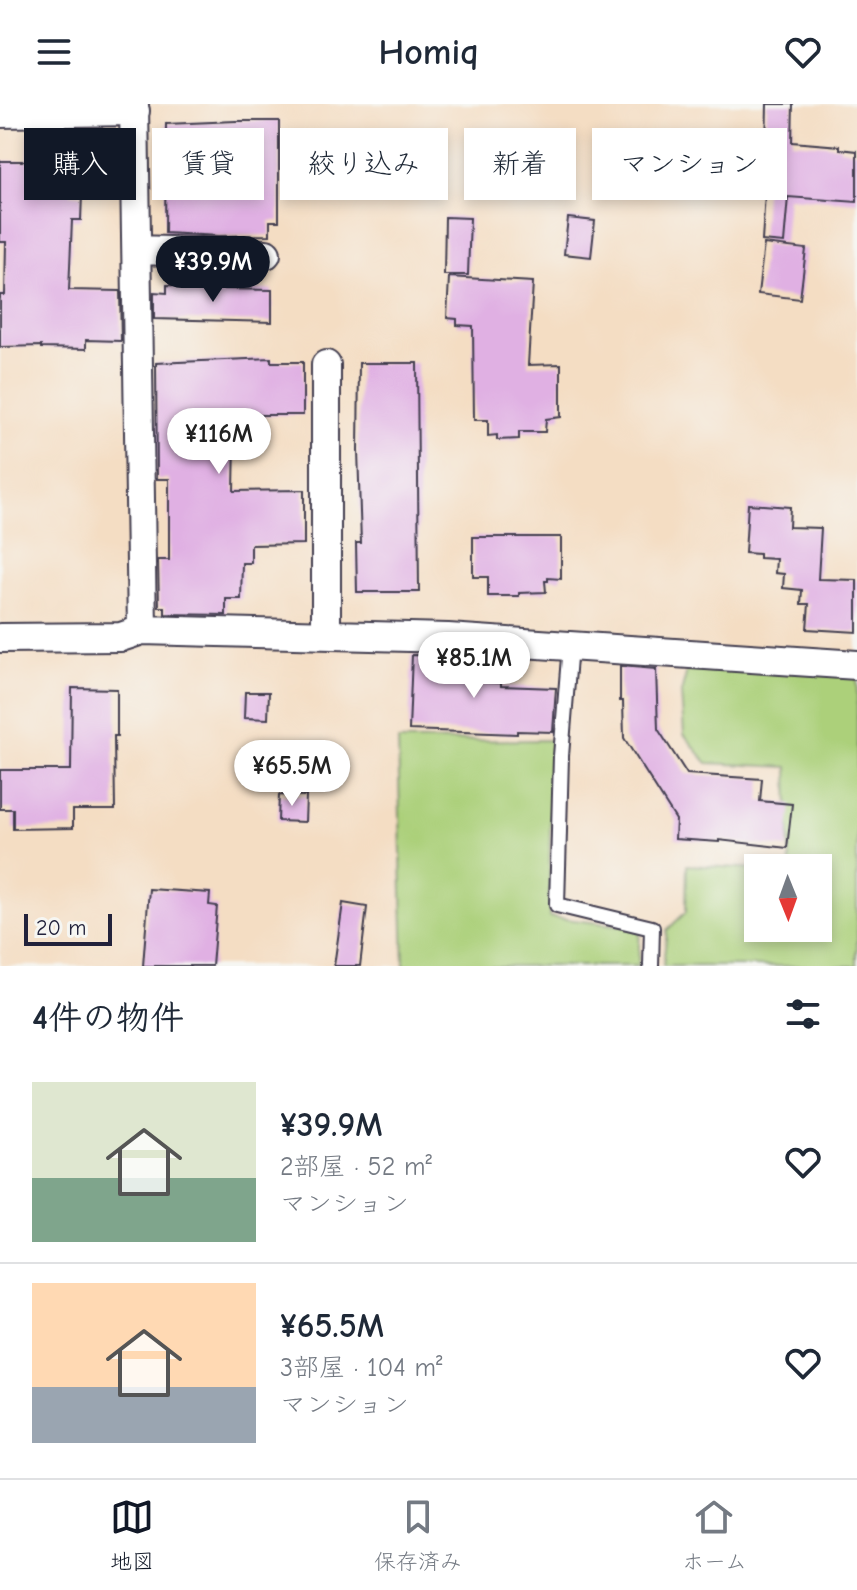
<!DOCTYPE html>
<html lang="ja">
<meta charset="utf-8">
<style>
:root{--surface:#fff;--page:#f2f2f3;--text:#1f2937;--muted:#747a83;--line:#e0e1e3;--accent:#111827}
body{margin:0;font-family:"Comic Neue","Klee One",sans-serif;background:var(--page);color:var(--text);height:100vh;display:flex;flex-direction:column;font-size:30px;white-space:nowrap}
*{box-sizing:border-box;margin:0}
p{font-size:26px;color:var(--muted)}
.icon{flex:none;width:44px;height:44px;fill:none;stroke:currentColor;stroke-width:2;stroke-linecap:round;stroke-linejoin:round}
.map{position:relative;height:862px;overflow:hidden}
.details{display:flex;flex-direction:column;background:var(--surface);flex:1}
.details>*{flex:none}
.hud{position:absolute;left:24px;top:24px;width:810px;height:72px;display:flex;gap:16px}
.needle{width:52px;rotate:179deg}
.buttons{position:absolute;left:744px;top:750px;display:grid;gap:16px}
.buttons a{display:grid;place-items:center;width:88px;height:88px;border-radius:0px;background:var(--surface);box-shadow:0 4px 12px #0003;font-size:40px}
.scale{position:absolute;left:24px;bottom:20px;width:88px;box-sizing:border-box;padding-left:8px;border:4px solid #22223b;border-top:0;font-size:22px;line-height:28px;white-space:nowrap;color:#22223b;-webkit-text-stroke:6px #f6f6f2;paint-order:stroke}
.price{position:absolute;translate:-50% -68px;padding:0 18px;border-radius:28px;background:#fff;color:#222;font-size:26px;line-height:52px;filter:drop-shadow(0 2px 4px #0008)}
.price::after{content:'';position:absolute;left:50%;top:48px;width:24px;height:18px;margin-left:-12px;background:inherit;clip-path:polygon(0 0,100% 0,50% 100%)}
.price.current{background:var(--accent);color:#fff}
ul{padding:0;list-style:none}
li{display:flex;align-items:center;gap:24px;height:200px;padding:0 32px}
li+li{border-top:2px solid var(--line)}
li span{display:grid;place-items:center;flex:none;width:224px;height:160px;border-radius:0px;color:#555}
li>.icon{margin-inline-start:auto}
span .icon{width:96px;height:96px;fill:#fffc;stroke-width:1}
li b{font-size:34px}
h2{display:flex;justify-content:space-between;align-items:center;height:96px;padding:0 32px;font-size:34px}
.chip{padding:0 28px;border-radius:0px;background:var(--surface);box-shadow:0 4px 12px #0003;font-size:28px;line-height:72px}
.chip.current{background:var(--accent);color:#fff}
header{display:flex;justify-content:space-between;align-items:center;height:104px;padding:0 32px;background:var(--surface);font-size:36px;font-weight:600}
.dock{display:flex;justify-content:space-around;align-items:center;height:112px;border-top:2px solid var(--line);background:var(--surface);font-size:22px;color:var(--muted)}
.dock a{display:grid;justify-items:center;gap:4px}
.dock .current{color:var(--accent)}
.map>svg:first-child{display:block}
.green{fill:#acd07a;stroke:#67795a;stroke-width:2}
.building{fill:#e0b0e3}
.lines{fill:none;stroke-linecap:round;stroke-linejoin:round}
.service-casing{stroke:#423e4f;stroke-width:18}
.minor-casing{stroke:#423e4f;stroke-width:32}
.service{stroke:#fff;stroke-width:14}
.minor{stroke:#fff;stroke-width:28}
</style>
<header><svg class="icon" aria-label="menu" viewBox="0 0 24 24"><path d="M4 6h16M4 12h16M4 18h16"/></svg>Homiq<svg class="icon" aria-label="heart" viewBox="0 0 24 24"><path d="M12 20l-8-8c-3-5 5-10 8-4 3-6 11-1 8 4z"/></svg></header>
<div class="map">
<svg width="857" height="862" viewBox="0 0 857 862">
<rect width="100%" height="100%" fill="#f6f6f2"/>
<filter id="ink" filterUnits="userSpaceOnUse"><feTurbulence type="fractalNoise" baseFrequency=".0125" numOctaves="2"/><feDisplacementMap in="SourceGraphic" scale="16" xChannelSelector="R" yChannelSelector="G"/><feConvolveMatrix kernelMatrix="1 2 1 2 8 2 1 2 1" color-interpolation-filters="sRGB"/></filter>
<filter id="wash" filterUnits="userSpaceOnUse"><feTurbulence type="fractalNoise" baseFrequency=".006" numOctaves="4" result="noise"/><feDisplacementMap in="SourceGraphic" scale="32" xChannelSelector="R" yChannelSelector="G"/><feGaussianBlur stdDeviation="1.8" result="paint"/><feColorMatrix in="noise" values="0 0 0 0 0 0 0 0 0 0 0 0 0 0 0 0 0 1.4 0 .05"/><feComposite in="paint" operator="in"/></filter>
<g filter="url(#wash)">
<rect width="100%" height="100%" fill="#f4ddc3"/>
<path class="green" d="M688,563l169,4v295h-194l4,-36 19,-18 1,-47 71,4v59h60v-60h-28l-2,-101 -81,-4 -23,-29 -3,-41z
M551,636l-2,177 91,11 -2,38h-234l-6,-225z"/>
<g id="blocks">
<path class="building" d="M767,0h26l-1,38 48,4v3l17,2v51l-69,-5 -4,46 -22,-2 3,-48z
M236,17h43v100h-9v14l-51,1 -54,-3 1,-109z
M29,29h31v41l10,-1 1,21 11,1 -1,25h-9l-3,70 51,1 1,50 -35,-1v9l-45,-1v-2l-41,1v-52h5l1,-53h-6v-81h28z
M445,113l25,1 -2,57h-24z
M568,114l27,3 -4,36 -27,-3z
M764,140l42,5 -6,50 -42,-5z
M449,173l84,5 -5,83 33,-1v53l-15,2 -1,13h-26v7l-22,1v-5l-9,1v-16h-14l-1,-94 -16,-1v-6l-10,-1z
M167,181l53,1v3l52,1v32l-118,-3v-27l13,1z
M271,254v4h32v53h-53v25h-15l-1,51 70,-1v54l-53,1v18h-9l-1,36h-15v16l-61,-1v-7h-6l-1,-47h11v-81h-12l-1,-116z
M359,259h58l2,229h-62l-1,-49h5l-3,-93z
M748,400l42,3 -1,20 32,1 -3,51 39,1v52l-50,-3 2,-25h-8l1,-14 -19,-2 1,-14 -9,-1 1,-14 -17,-1v-4l-14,-1z
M473,433h88v42l-13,-1v3h-3l1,11 -27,1v3h-31v-19h-15z
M412,551l71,2v25l18,1v3l55,2 -3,44 -36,-1v3l-108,-4z
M620,562l36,3 2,60 29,45 75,5 -2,22 32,3 -5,44 -68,-8v2l-44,-3 1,-19 -52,-82 -1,-37h-3z
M72,584l45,1v47h-3l1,74h-42v18l-60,1v-20h-13v-39h71z
M245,588h24l-1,27 -24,-1z
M279,691l27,1 -1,26 -27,-1z
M149,785l61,4 -1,12 8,1 -5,60h-69z
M343,799l24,4 -7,59h-26z"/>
</g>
</g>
<g filter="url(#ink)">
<use href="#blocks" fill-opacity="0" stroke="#423e4f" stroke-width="2"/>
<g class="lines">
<defs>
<path id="service" d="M570,541l-9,111 -4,149 95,23 -1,38"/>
<path id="minor" d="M134,0l8,526
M0,9l135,-2
M137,146l129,4
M326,261v270
M0,534l121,-1 21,-7 306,8 409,27"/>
</defs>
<use href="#service" class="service-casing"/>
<use href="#minor" class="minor-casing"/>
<use href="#service" class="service"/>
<use href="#minor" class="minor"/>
</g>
</g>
</svg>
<div class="buttons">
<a><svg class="needle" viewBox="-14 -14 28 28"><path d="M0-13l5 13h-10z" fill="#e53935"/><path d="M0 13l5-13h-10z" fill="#747a83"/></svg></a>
</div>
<div class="scale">20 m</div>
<b class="price current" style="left:213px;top:200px">¥39.9M</b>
<b class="price" style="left:219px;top:372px">¥116M</b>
<b class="price" style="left:474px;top:596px">¥85.1M</b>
<b class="price" style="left:292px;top:704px">¥65.5M</b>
<div class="hud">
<a class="chip current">購入</a>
<a class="chip">賃貸</a>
<a class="chip">絞り込み</a>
<a class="chip">新着</a>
<a class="chip">マンション</a>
</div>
</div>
<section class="details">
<h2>4件の物件<svg class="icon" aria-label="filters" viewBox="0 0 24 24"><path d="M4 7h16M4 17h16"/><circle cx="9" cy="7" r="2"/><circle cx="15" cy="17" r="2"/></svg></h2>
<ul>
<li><span style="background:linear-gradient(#dfe7d0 60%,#7fa58c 0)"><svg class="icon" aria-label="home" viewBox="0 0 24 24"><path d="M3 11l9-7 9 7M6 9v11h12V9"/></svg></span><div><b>¥39.9M</b><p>2部屋 · 52 m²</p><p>マンション</p></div><svg class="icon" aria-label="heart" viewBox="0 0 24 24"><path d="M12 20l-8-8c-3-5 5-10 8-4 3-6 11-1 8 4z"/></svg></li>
<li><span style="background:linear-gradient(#ffd9b3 65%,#9aa5b1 0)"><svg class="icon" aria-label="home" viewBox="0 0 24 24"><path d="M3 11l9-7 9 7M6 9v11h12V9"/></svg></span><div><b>¥65.5M</b><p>3部屋 · 104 m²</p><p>マンション</p></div><svg class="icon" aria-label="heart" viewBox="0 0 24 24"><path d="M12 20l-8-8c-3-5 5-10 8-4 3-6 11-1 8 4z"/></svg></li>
</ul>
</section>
<nav class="dock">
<a class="current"><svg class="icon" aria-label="map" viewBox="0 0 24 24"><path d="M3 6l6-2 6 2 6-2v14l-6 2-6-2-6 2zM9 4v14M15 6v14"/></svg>地図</a>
<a><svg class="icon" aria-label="saved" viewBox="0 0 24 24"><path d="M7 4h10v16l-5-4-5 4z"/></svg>保存済み</a>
<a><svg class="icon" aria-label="home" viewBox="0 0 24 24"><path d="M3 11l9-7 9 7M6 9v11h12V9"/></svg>ホーム</a>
</nav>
